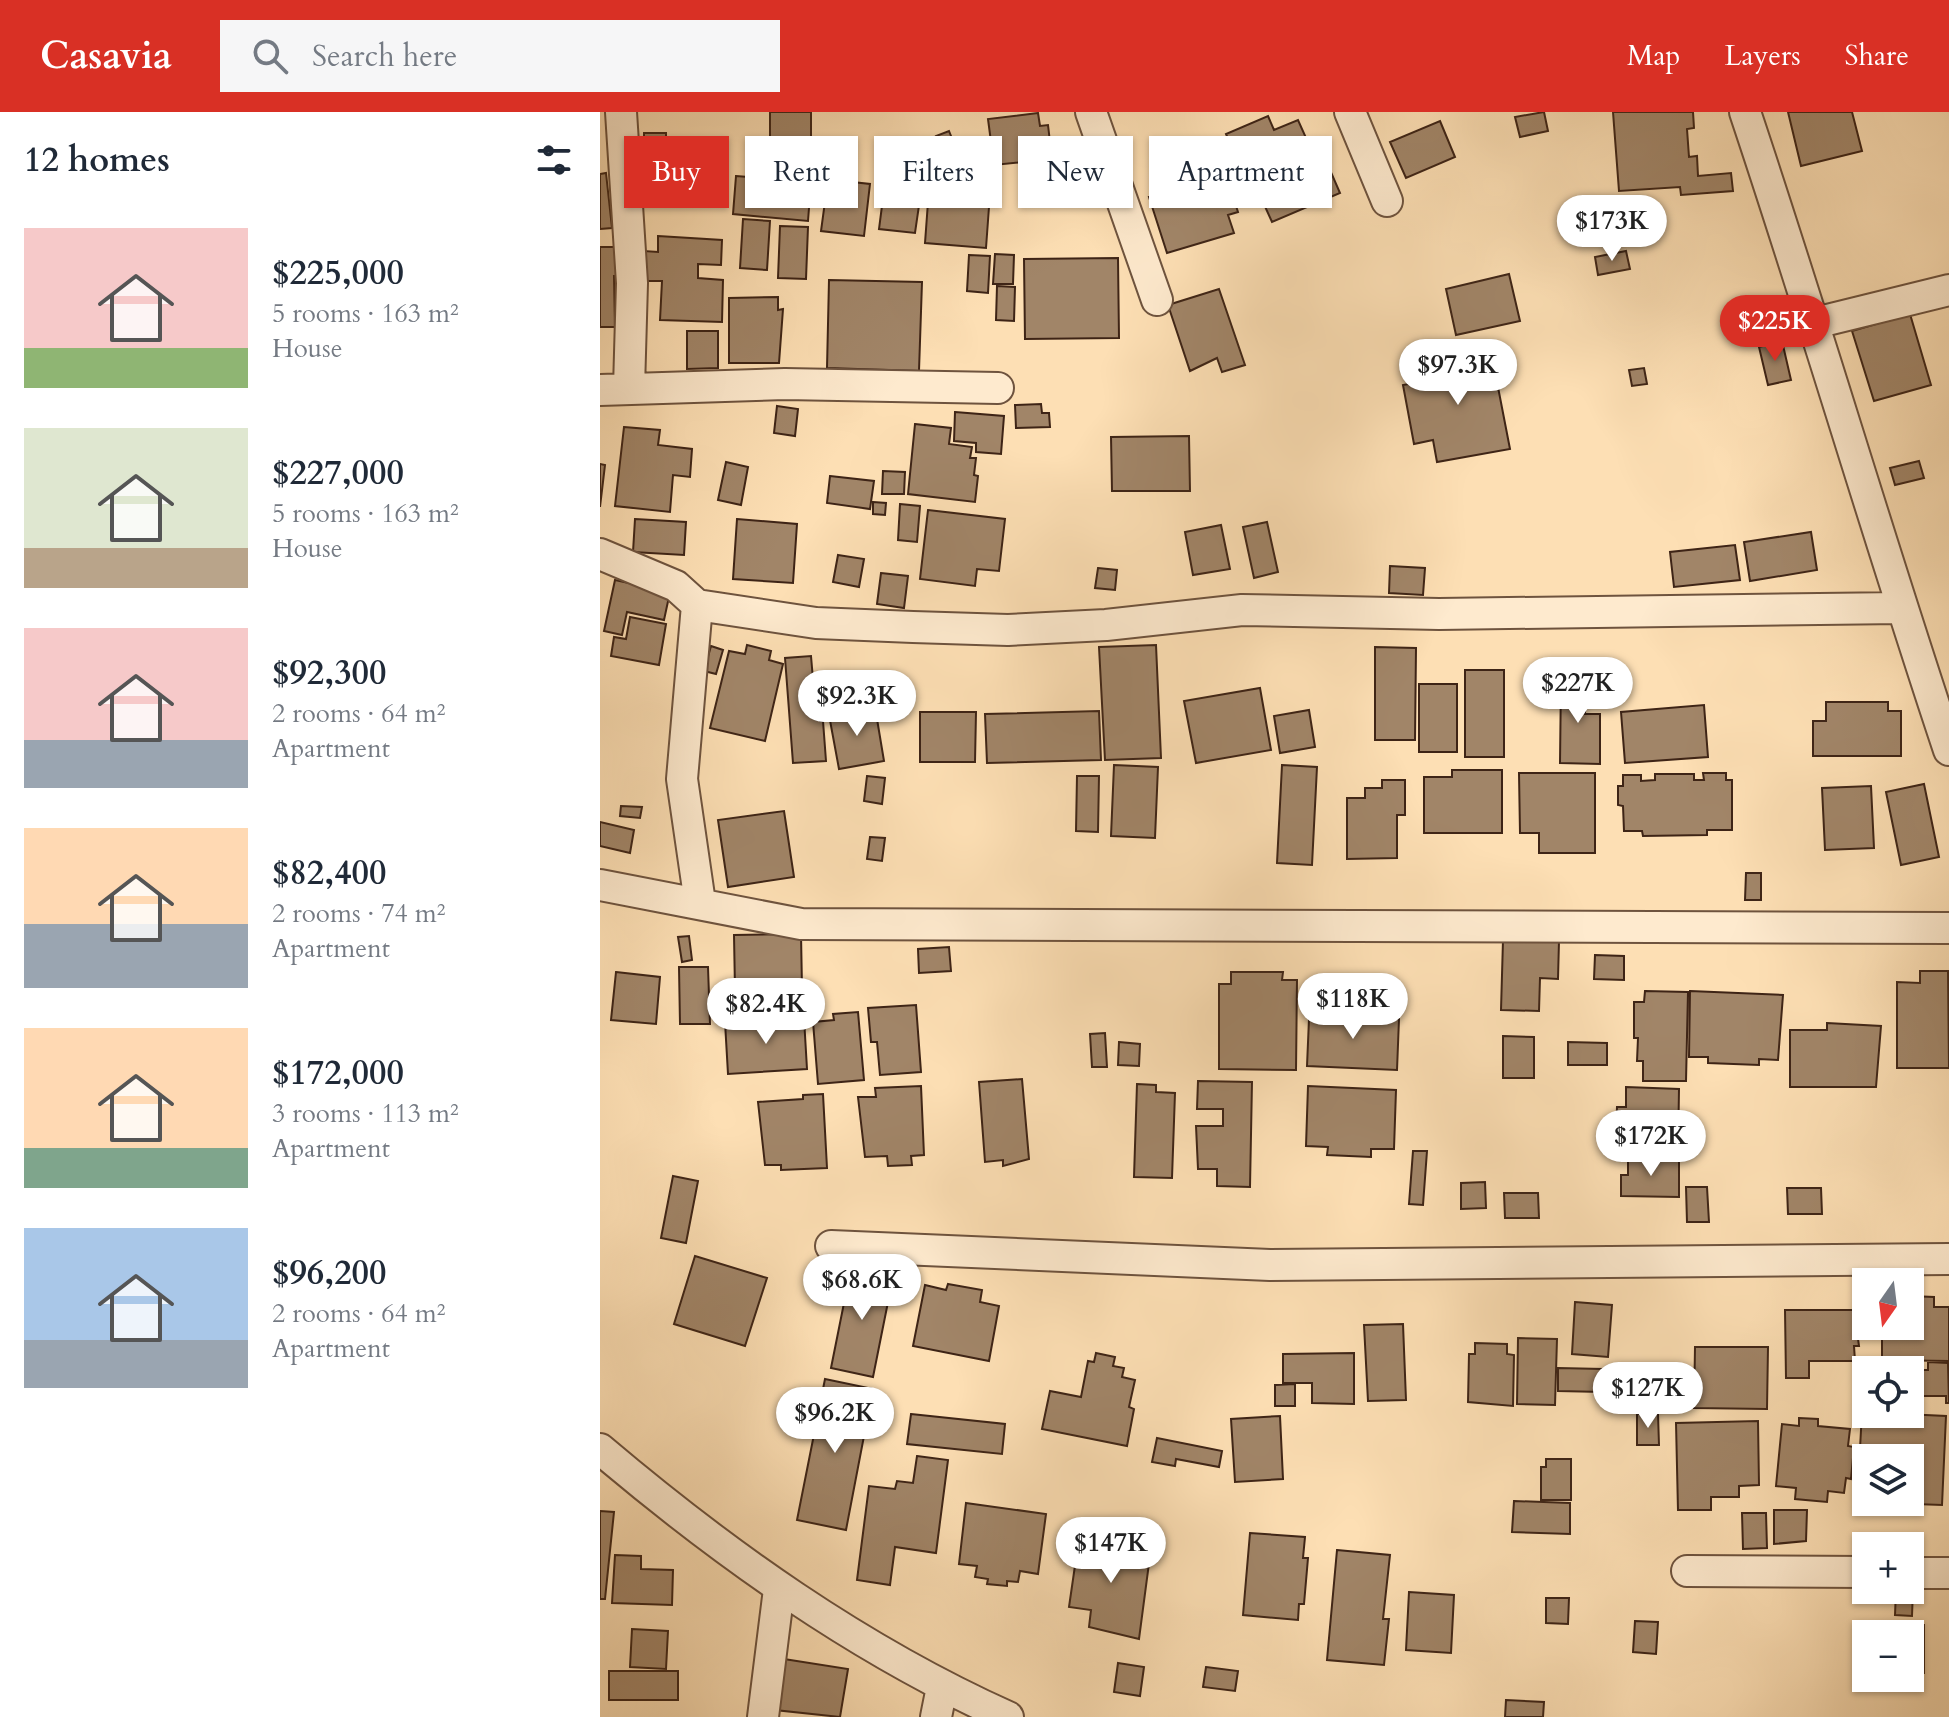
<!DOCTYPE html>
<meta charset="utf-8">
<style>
:root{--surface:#fff;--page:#f6f6f7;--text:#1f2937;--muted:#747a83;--accent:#d93025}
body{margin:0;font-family:Cardo,serif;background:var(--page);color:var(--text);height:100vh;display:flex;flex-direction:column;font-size:30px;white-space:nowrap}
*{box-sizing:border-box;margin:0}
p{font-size:26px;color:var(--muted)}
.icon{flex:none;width:44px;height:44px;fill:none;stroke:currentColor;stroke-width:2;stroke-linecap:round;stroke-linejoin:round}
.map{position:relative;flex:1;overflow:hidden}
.panel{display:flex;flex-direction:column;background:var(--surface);width:600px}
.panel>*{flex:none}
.banner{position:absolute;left:24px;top:24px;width:760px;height:72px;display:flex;gap:16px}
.needle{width:52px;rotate:194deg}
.tools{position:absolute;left:1252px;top:1156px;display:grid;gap:16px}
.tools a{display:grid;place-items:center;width:72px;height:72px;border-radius:0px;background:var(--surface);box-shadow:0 2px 6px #0004;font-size:40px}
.price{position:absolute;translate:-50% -68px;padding:0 18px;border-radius:28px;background:#fff;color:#222;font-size:26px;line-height:52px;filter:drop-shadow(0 2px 4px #0008)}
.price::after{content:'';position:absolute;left:50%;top:48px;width:24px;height:18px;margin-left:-12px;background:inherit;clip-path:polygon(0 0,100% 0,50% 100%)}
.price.on{background:var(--accent);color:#fff}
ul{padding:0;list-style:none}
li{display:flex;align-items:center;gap:24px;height:200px;padding:0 24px}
li span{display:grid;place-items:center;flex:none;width:224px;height:160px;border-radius:0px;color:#555}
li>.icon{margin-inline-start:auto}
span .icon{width:96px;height:96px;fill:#fffc;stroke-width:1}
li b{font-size:34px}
h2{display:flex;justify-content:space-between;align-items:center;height:96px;padding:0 24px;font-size:34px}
.tag{padding:0 28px;border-radius:0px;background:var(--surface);box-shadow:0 2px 6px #0004;font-size:28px;line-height:72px}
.tag.on{background:var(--accent);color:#fff}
header{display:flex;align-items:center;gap:48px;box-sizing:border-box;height:112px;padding:0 40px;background:var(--accent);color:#fff}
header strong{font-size:38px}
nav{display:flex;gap:44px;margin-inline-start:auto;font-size:28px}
.search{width:560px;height:72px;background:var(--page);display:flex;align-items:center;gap:20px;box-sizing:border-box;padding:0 28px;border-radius:0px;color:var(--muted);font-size:30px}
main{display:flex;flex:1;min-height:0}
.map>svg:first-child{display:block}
.building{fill:#a18568;stroke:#3e2416;stroke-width:2;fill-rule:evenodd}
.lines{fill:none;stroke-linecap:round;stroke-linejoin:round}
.minor-casing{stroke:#6e533e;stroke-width:34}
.minor{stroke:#feeace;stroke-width:30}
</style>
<header>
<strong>Casavia</strong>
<div class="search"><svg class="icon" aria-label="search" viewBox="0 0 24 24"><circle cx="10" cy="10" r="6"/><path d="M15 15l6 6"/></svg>Search here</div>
<nav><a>Map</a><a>Layers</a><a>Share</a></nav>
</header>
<main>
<section class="panel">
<h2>12 homes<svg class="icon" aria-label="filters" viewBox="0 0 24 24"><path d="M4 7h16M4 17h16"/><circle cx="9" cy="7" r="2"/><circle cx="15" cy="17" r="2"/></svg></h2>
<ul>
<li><span style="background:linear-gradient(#f6c9c9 75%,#8fb573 0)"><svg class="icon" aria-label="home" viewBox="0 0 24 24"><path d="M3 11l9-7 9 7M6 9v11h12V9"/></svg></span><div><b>$225,000</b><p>5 rooms · 163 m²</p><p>House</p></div></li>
<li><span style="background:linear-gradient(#dfe7d0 75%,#b9a48a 0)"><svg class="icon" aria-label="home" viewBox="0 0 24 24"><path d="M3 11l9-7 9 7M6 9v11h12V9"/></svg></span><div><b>$227,000</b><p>5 rooms · 163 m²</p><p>House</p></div></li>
<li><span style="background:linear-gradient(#f6c9c9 70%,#9aa5b1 0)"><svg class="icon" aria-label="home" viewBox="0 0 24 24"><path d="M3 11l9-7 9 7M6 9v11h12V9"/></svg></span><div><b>$92,300</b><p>2 rooms · 64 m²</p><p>Apartment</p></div></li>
<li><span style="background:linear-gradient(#ffd9b3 60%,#9aa5b1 0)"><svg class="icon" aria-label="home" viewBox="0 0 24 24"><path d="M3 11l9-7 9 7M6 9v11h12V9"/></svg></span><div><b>$82,400</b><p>2 rooms · 74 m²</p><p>Apartment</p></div></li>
<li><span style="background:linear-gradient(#ffd9b3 75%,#7fa58c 0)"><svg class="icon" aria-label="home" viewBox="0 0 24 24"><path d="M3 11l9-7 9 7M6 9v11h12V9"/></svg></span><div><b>$172,000</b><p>3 rooms · 113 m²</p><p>Apartment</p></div></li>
<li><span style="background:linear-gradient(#a9c7e8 70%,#9aa5b1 0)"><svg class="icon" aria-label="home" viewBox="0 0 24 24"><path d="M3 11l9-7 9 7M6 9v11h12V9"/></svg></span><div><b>$96,200</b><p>2 rooms · 64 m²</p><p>Apartment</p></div></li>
</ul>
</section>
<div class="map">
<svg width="1349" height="1605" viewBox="0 0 1349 1605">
<rect width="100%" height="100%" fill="#fddfb4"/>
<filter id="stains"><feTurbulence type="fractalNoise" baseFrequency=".0025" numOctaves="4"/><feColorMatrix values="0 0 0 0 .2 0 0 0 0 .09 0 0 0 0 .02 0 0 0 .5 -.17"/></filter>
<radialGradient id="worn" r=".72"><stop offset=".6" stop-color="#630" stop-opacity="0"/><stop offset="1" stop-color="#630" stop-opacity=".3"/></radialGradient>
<path class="building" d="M170,0h41v45h-41z
M944,0l4,19 -28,6 -5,-20z
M1013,0h80l1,16 -7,1 2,28 8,-1 1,20 33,-3 2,18 -52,4 -1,-8 -61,4z
M1188,0h64l10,39 -61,15z
M438,1l2,13 8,-1 4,34 -58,6 -6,-46z
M668,4l6,14 24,-10 21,47 8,-4 13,30 -68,29 -9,-20 -7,3 -30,-71z
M840,9l15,36 -49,21 -16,-36z
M349,19l4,10 -13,5 -4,-10z
M44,21h22v38h-22z
M329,39l39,3 -4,47 -39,-3z
M288,47l37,5 -10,69 -36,-4z
M621,48l17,52 -10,3 6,18 -67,20 -18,-56 22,-6 -5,-14z
M6,61l6,55 -12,1v-55z
M136,64l75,6 -3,39 -75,-7z
M243,69l27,3 -6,52 -43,-5 5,-37 15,2z
M328,90l61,5 -3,41 -61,-5z
M143,107l27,2 -3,49 -27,-2z
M180,114l28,1 -2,52 -28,-1z
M58,124l64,4 -1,25 -23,-1v14l25,2 -1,42 -62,-2 2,-39h-19l1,-30 14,1z
M0,135h18v29h-4l1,51h-15z
M1026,139l4,18 -32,6 -3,-18z
M395,142l19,1 -1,29h-20z
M369,143l21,1 -2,37 -21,-2z
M518,146l1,80 -94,1 -1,-80z
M909,162l11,47 -64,14 -10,-46z
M229,168l93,2 -3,89 -92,-3z
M397,174l18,1 -1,34 -18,-1z
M619,177l26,76 -23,7 -5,-14 -27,13 -22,-66z
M178,185v13l5,-1 -4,54h-50v-65z
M1310,202l21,71 -57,16 -22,-70z
M87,219h31v37l-31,1z
M1182,229l9,39 -23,5 -9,-38z
M891,239l19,98 -73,13 -4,-22 -19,4 -11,-59 17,-3 -3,-17z
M1044,256l3,16 -15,2 -3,-16z
M441,292l1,9h7l1,14 -34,1 -1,-23z
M177,294l21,3 -3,27 -21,-3z
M355,300l49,4 -3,38 -25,-2v-9l-22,-2z
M315,312l36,4 -2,16 23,3 -2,11h6l-2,17 4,1 -3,26 -67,-8z
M24,315l36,3 -2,15 34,4 -2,28 -17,-2 -3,37 -55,-6z
M589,324l1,55h-78l-1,-54z
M1319,349l5,17 -29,7 -5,-17z
M126,350l22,5 -7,38 -23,-5z
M0,352l5,1 -5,42z
M283,359l22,1 -1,22h-22z
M230,364l44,5 -4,28 -43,-6z
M273,390l13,1 -1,12 -12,-1z
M300,392l20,2 -3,36 -19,-2z
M328,398l77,9 -6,52 -22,-2 -2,17 -55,-7z
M35,407l51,3 -2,33 -51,-3z
M137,407l60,5 -4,59 -60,-4z
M667,410l11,50 -24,6 -11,-51z
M621,413l9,44 -37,6 -8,-43z
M1211,420l6,38 -67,11 -6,-39z
M1135,433l5,35 -66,7 -4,-35z
M238,443l26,4 -5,28 -26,-5z
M790,454l35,2 -2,27 -34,-2z
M498,456l19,2 -2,20 -20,-2z
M281,461l27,3 -4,32 -27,-4z
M15,468l55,12 -6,28 -37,-8 -5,23 -18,-4z
M30,505l36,7 -7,41 -48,-9 3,-19 12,2z
M147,533l24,6 -2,9 14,4 -18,77 -55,-13 19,-77 16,3z
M556,533l5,113 -56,2 -6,-113z
M111,534l12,4 -7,24 -12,-3z
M775,535l41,1 -1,92h-40z
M211,544l4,47h3l2,18h3l3,40 -33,2 -8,-105z
M865,558h39v87h-39z
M961,566h25l-1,36h15v50l-40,-1z
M819,572h38v68h-38z
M660,576l11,62 -75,13 -12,-62z
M1226,590h62v9h13v45h-88v-35h13z
M1104,593l4,52 -83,6 -4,-51z
M275,595l9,54 -45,8 -10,-54z
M709,598l6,37 -35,6 -6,-37z
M499,599l2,49 -114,3 -2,-49z
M320,600h56l-1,50h-55z
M514,653l44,2 -3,71 -44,-2z
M682,653l35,2 -5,98 -35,-2z
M852,658h50v63h-78v-56h28z
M919,661h76v80h-56v-20h-19z
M1103,661h23v7h6v50h-25v5l-64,1 -1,-5h-18l-1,-25 -5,-1v-19h5v-11h18v6l14,-1v-6h39v6h10z
M267,664l18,2 -3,26 -18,-3z
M477,664h22l-1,56 -22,-1z
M782,668h23v35h-8v43l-50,1v-61h18v-10h17z
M1324,672l15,73 -38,8 -15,-73z
M1271,674l3,62 -49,2 -3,-62z
M21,694l21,1 -2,11 -20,-2z
M184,699l10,66 -66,10 -10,-67z
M0,710l34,8 -4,23 -30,-7z
M270,725l15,1 -3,23 -15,-2z
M1146,761h15v27h-16z
M201,822l1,54 -67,2 -1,-55z
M89,824l3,24 -10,2 -4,-25z
M903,828l56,1 -1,38 -18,-1 -1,33 -38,-1z
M349,835l2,24 -32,2 -1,-24z
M995,843l29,1v24l-30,-1z
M79,855h29l2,57h-30z
M1320,859h28l1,97h-52v-86l23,1z
M16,860l44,5 -4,47 -45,-4z
M631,860h52l-1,8h15l-1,90 -77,-1v-85h12z
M1045,879l43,1 -2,89h-43v-20h-6l1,-23h-4v-36h10z
M1090,879l93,4 -5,65 -19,-1v6l-51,-2v-6h-19z
M138,885l1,20 -19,1 -2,-20z
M316,893l5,67 -41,3 -3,-33h-6l-3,-34z
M760,898l23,1v7l16,1 -2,51 -90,-4 2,-47 5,1 1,-9 45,7z
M258,900l6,68 -46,4 -5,-62 21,-2 -1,-6z
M204,906l3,51 -79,5 -3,-52z
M1227,911l54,3 -5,61h-86v-57h37z
M505,921l2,34h-15l-2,-33z
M903,924l31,1v41h-31z
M519,930l21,2 -1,22 -21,-1z
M968,930l39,1v22h-39z
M422,967l7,80 -26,7v-6l-18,2 -6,-80z
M598,969l54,1 -2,105 -33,-1v-17h-19l-2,-43h27v-17h-26z
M537,972l19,1v7l19,1 -3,85 -38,-1z
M321,974l3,69 -13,1 1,9 -24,1 -1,-10 -22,1 -7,-60h18l-1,-9z
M708,974l88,4 -2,59h-23v8l-44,-2 1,-8 -22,-1z
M1026,975l53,2 -1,64 -53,-1v-18h-9l1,-27h9z
M223,982l4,74 -46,2v-5h-16l-7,-63 45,-3v-4z
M813,1039h14l-4,54 -14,-1z
M1028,1046l51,1v38l-58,-1v-21h7z
M73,1064l25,5 -12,62 -25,-5z
M885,1070l1,26 -25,1v-26z
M1086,1075h21l2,35h-22z
M1187,1076h34l1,26h-34z
M904,1081h34l1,25h-34z
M95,1144l72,22 -22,68 -71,-22z
M251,1156l42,9 -20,100 -42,-9z
M348,1172l34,6 -2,12 19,4 -10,55 -76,-15 12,-61 21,5z
M1310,1184l24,1v10h15v54l-67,-1v-34h28z
M975,1190l37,3 -4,52 -36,-3z
M1185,1198h69l5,36h-5l1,15h-46v17h-23z
M803,1212l3,76 -38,1 -4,-76z
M918,1226l39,1 -2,66 -38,-1z
M875,1231l32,1v10l7,1 -1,51 -45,-4 1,-48h6z
M1095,1235h73l-1,62 -73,-1z
M496,1241l19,4 -2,9 11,2 -2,9 13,3 -6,27 5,2 -7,37 -85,-17 8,-38 31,6 7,-36 6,1z
M754,1241v51l-42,-1v-20h-29v-29z
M1328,1250l20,1 1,40h-3v-7h-30v-26h12z
M958,1256l45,1v23l-45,-1z
M225,1267l48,10 -27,141 -49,-10z
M695,1272v22h-20v-21z
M1262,1300l84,4 -4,89 -27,-1v11l-21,-1v-10l-37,-1zM1266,1346h44v44h-44z
M311,1302l94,10 -3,30 -95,-10z
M1037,1302h21l1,31h-22z
M680,1304l3,63 -48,3 -4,-63z
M1199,1306l19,1v7l32,3 -2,17 6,1 -3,32 -5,-1 -2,15 -16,-2 -1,11 -32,-3 1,-11 -20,-2 6,-62 17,2z
M1158,1309l1,64 -20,1v11h-28v13h-33l-2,-87z
M557,1326l65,13 -3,16 -43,-8 -1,7 -23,-4z
M317,1344l31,4 -12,93 -41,-6 -5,38 -33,-5 12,-94 26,3 2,-8 16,2z
M946,1347h25v41h-30v-33h5z
M914,1389l56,2v31l-58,-2z
M366,1391l80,11 -8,60 -18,-3 -2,11 -11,-1v5l-20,-2 1,-5 -13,-2 2,-11 -18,-2z
M1174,1398h33l-1,31 -32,3z
M0,1399l14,1 -9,87h-5z
M1142,1401h24l1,35 -24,1z
M650,1421l55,4 -2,21h5l-4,46h-5l-1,16 -55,-5z
M479,1426l72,10 -12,91 -50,-12 2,-17 -22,-3z
M737,1438l53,5 -7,64h6l-5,46 -57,-5z
M15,1443l26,1v13l32,1 -1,35 -60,-2z
M1313,1477l-1,27 -17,-1 1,-25z
M809,1480l45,3 -3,58 -45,-3z
M946,1486h23l-1,26 -22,-1z
M1035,1509l23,1 -2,32 -23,-2z
M1258,1513h66v48h-7l1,17h-60zM1266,1522h44v44h-44z
M32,1517l36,2 -2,38 -36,-2z
M184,1547l64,10 -8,48 -65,-7z
M518,1551l26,4 -4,29 -26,-4z
M606,1555l32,4 -3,20 -32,-4z
M9,1559h69v29h-69z
M906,1588l38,2 -1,15h-38z"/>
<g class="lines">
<defs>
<path id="minor" d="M21,0l11,171 -3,105
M491,0l66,188
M750,0l37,89
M1145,0c71,212 133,426 204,638
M1215,211l134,-33
M0,278l185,-6 213,4
M0,442l76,32 21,19 119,18 97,4 95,3 98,-5 136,-15 197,4 462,-6
M97,493l-15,174 18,124
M0,773l201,39 1148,4
M231,1134l439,19 679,-6
M0,1337c124,105 259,201 408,268
M1087,1459l179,1
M1310,1461h39
M163,1605l16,-128
M336,1605l6,-30"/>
</defs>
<use href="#minor" class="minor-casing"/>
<use href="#minor" class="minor"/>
</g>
<rect width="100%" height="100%" filter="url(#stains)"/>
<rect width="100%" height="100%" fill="url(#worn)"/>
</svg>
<div class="tools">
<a><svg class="needle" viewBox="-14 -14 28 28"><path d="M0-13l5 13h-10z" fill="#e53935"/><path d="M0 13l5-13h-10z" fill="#747a83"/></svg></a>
<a><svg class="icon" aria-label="locate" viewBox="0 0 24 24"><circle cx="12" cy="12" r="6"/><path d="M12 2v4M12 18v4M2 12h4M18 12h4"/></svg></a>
<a><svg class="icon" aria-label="layers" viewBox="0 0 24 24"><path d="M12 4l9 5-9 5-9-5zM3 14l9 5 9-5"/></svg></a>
<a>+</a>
<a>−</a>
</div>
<b class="price" style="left:1012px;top:151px">$173K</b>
<b class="price on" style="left:1175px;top:251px">$225K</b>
<b class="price" style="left:858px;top:295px">$97.3K</b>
<b class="price" style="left:978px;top:613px">$227K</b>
<b class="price" style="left:257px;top:626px">$92.3K</b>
<b class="price" style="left:753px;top:929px">$118K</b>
<b class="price" style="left:166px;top:934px">$82.4K</b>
<b class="price" style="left:1051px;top:1066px">$172K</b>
<b class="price" style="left:262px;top:1210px">$68.6K</b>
<b class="price" style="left:1048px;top:1318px">$127K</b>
<b class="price" style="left:235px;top:1343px">$96.2K</b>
<b class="price" style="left:511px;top:1473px">$147K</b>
<div class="banner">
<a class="tag on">Buy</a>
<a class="tag">Rent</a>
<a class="tag">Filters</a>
<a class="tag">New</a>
<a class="tag">Apartment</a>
</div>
</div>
</main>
